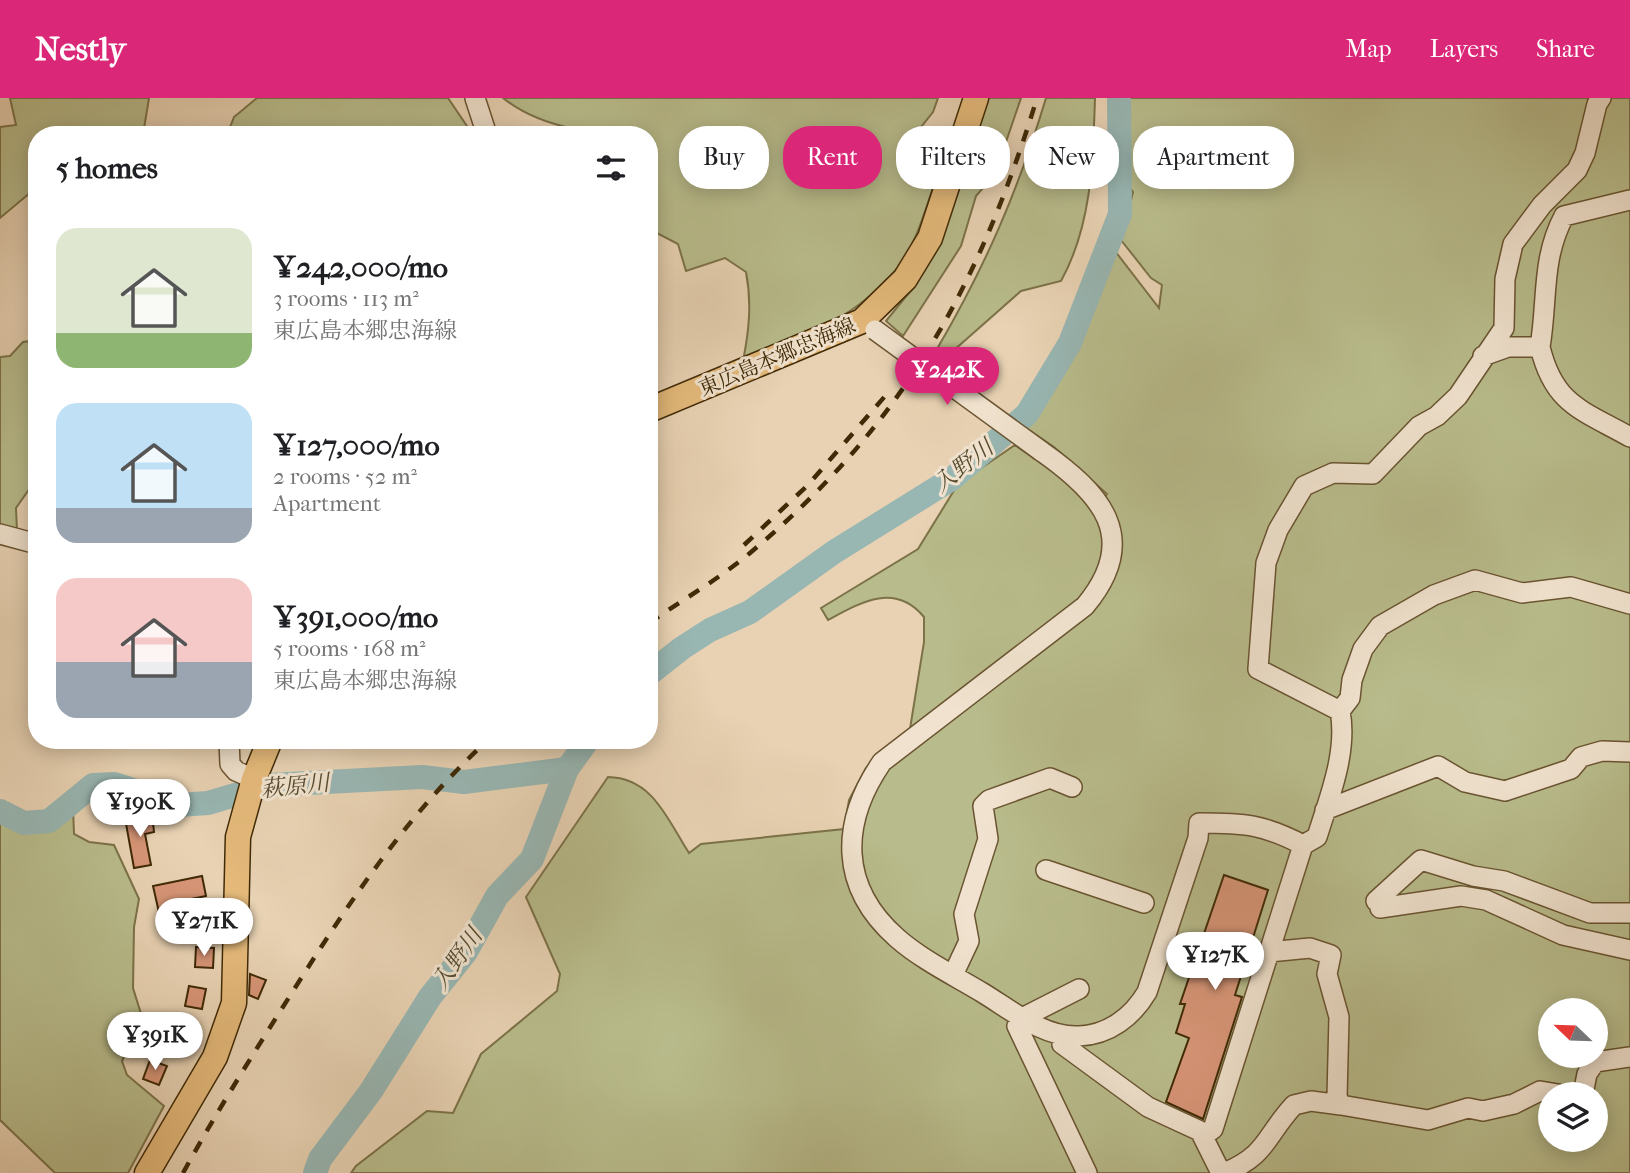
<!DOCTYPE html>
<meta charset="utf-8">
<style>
:root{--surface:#fff;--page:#f6f6f6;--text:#202124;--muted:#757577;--accent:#db2777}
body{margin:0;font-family:"IM FELL French Canon","Noto Serif JP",serif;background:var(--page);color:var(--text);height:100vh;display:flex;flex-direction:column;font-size:26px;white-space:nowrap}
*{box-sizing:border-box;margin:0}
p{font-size:23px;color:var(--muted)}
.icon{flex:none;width:38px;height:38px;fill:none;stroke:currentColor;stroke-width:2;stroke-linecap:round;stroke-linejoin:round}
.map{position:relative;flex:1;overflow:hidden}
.details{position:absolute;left:28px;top:28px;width:630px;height:623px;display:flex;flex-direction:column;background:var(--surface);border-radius:28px;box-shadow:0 4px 18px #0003}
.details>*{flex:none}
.top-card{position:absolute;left:679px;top:28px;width:665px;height:63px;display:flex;gap:14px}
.needle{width:46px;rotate:293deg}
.tools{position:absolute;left:1538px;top:900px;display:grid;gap:14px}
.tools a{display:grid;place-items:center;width:70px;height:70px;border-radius:50%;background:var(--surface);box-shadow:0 4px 18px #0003;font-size:35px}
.price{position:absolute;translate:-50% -60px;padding:0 16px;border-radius:24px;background:#fff;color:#222;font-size:23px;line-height:46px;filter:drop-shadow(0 2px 4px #0008)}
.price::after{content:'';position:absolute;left:50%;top:42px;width:21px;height:16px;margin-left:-10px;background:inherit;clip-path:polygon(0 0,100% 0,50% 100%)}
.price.selected{background:var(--accent);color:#fff}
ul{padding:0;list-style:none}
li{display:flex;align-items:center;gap:21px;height:175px;padding:0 28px}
li span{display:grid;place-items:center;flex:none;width:196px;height:140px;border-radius:21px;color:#555}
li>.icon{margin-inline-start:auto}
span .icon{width:84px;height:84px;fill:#fffc;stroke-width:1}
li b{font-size:30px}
h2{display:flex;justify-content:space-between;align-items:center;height:84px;padding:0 28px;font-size:30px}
.chip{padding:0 24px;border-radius:28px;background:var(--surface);box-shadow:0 4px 18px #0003;font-size:24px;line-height:63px}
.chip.selected{background:var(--accent);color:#fff}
header{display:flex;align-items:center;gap:42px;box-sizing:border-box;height:98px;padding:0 35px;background:var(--accent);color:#fff}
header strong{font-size:33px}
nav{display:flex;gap:38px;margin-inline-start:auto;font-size:24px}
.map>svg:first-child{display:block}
.green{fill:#b8bb8b;stroke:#7c7248;stroke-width:2;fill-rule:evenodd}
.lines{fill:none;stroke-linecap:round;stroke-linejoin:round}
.river{stroke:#98b6b2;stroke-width:24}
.building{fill:#d79577;stroke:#402a06;stroke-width:2}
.minor-casing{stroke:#6a5431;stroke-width:22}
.major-casing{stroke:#402a06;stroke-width:27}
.minor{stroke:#f0e2ce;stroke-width:19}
.major{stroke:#e4b97a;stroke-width:24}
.rail{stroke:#402a06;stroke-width:4.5;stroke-dasharray:12 12;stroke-linecap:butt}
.minor-bridge-casing{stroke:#6a5431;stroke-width:22;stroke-linecap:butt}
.minor-bridge{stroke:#f0e2ce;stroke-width:19}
.labels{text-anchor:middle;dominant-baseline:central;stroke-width:6;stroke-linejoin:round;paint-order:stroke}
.street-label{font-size:21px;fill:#402a06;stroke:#f0e2ce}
.water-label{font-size:23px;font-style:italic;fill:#564d31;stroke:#f0e2ce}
</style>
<header>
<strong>Nestly</strong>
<nav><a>Map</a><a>Layers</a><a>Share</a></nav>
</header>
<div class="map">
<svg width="1630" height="1075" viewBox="0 0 1630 1075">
<rect width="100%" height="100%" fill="#e8d2b3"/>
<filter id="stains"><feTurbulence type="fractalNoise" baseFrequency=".00286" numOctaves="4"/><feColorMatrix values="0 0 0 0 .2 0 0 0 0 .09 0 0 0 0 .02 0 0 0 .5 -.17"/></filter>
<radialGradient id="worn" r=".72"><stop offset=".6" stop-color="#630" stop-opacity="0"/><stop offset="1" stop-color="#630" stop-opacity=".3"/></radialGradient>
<path class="green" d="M10,0h139l-6,37h-106v52l-37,31v-91l16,-2z
M257,0h191l25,37h-246l7,-18z
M503,0h435l-5,14 -23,29 3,28 25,4c-11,30 -20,69 -40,94 -40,51 -97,71 -155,94 6,-30 9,-58 3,-89l-21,-14 -39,13 -8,-27 -29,-15v-94c-49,0 -106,-5 -146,-37z
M986,0h35l-26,76 -19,22 -15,50 -58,90 -17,-15 31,-38 40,-96z
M1046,0h49c-2,62 -3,127 -34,183l-40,10 -76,67 -8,-9c49,-84 81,-158 109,-251z
M1125,0h505v1075h-1279l5,-7 71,-55 26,2 28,-59 76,-63 3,-17 -34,-77 82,-120c45,1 59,42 81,76l12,-9 143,-15 5,-29 17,-32 44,-39 14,-87v-25c-29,-35 -63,-15 -96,3l-7,-12 97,-59 40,-65 57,-39 69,48 13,17 10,-16 -53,-47 -31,-21 43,-56 49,-119 44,57 3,-23 -11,-7 -30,-38 12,-48 -11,-14 -4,-30zM1550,912h46v45h-46zM1550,996h46v45h-46z
M37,242v138l-21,30 1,23 -17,-4v-170l10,-1 13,-14z
M73,710l1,26 15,8 25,3 25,54 -5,28 -1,61 10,32 -21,41 5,14 37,31 -36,67h-73l-55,-53v-305c32,17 43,13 73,-7z"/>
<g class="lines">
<path class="river" d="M649,576l33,-26 28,-18 40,-18 84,-60 119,-74 74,-64 43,-71 50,-129 -1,-116
M0,713l24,12 25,-2 44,-36 21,-1 65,21 29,-2 61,-18 153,-8 42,5 103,-13
M315,1075l5,-14 51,-68 59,-94 36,-45 31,-56 35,-37 35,-90 21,-29"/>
</g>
<path class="building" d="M152,716l2,18 -9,2 6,31 -17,3 -9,-50z
M1224,777l44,15 -33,105 7,2 -39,122 -37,-17 23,-64 -13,-5 9,-29h-5z
M202,778l4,20 -30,6 5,25 -18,3 -10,-44z
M196,849l18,1 -1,20 -18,-1z
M250,876l16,6 -8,19 -9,-4z
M189,888l17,3 -4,20 -17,-3z
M150,962l17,6 -8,19 -16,-6z"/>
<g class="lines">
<defs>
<path id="minor" d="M475,0l12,37
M1540,249c14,58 42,63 90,90
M1483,258l25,-9h32c8,-48 1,-87 24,-131l66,-16
M1041,353c60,42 101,87 44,155l-203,156c-42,61 -43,125 15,176 25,22 58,38 86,55 28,17 61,45 96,43 30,-1 54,-20 68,-44l51,-154 1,-15c45,0 64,1 104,22l-90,284 -10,7
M0,436l37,10
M1340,613l10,-13 2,-18 11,-31 17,-23 54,-31 41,-15 47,13 49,-6 59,17
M229,642l1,24 6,7 18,8
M1325,712l113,-44 27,16 40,9 66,-22 10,-12 21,-6 28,1
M1303,747l14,-8c12,-39 31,-85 23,-126l-82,-42 8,-106 12,-33 26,-44 29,-13 40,1 46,-48 18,-10 21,-20 46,-68 1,-49 8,-35 29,-39 35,-35 8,-17 12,-49 4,-6
M1046,772l98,33
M1376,803l45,-41 52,16 31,5 86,32h40
M1380,810l81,-12 25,4 77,35 67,15
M1269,854l41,-4 21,7 -4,19 12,43 -2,80 4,8 87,15 40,-12 15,3 31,-7 26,-13 18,3
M953,877l16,-34 -5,-27 24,-75 -5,-33 6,-6 61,-22 22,9
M1079,891l-55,28 -7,9 70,147
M1063,937l-1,9 86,63 52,24 21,42
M1583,996l4,-20 8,-12 35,-5
M1224,1075c44,-18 41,-37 70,-68l17,-4 30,4"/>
<path id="major" d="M649,312l213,-89 43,-42 25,-41 46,-140
M147,1075l68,-116 19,-54 4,-166 16,-58 16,-39"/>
</defs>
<use href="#minor" class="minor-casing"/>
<use href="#major" class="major-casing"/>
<use href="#minor" class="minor"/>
<use href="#major" class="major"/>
<path class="rail" d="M744,447l64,-60 78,-90
M649,525c33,-23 70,-44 101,-70 153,-128 229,-266 287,-455
M183,1075c34,-62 72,-122 110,-182 57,-90 115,-178 195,-251"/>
<defs>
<path id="minor-bridge" d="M875,232l166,121"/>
</defs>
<use href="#minor-bridge" class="minor-bridge-casing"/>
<use href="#minor-bridge" class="minor-bridge"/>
</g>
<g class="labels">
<g class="street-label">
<text transform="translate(777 259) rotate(-23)">東広島本郷忠海線</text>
</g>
<g class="water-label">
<text transform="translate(963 368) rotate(-38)">入野川</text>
<text transform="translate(295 688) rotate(-6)">萩原川</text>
<text transform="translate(457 861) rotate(-55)">入野川</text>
</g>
</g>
<rect width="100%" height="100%" filter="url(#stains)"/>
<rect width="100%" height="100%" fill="url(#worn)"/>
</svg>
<div class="tools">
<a><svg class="needle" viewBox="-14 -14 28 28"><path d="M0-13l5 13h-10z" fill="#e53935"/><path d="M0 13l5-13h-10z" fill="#757577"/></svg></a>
<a><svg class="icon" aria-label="layers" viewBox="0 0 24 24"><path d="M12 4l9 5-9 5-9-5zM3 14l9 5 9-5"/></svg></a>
</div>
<b class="price selected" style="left:947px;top:309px">¥242K</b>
<b class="price" style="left:140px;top:741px">¥190K</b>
<b class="price" style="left:204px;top:860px">¥271K</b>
<b class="price" style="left:1215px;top:894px">¥127K</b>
<b class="price" style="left:155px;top:974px">¥391K</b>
<div class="top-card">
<a class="chip">Buy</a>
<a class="chip selected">Rent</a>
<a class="chip">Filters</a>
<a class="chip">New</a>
<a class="chip">Apartment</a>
</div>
<section class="details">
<h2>5 homes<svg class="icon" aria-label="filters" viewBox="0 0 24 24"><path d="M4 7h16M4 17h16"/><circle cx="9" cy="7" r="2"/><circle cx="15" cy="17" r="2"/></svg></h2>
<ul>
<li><span style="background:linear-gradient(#dfe7d0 75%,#8fb573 0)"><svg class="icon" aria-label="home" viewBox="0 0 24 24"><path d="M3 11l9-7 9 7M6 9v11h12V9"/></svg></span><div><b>¥242,000/mo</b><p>3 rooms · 113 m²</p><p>東広島本郷忠海線</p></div></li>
<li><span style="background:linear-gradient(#bfe0f5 75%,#9aa5b1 0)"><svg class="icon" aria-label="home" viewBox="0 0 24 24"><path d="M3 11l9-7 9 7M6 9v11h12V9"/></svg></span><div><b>¥127,000/mo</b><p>2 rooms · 52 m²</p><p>Apartment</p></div></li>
<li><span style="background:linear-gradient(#f6c9c9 60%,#9aa5b1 0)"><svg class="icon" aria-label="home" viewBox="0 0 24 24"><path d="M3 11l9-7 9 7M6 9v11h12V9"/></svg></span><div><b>¥391,000/mo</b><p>5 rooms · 168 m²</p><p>東広島本郷忠海線</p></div></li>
</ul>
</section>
</div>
